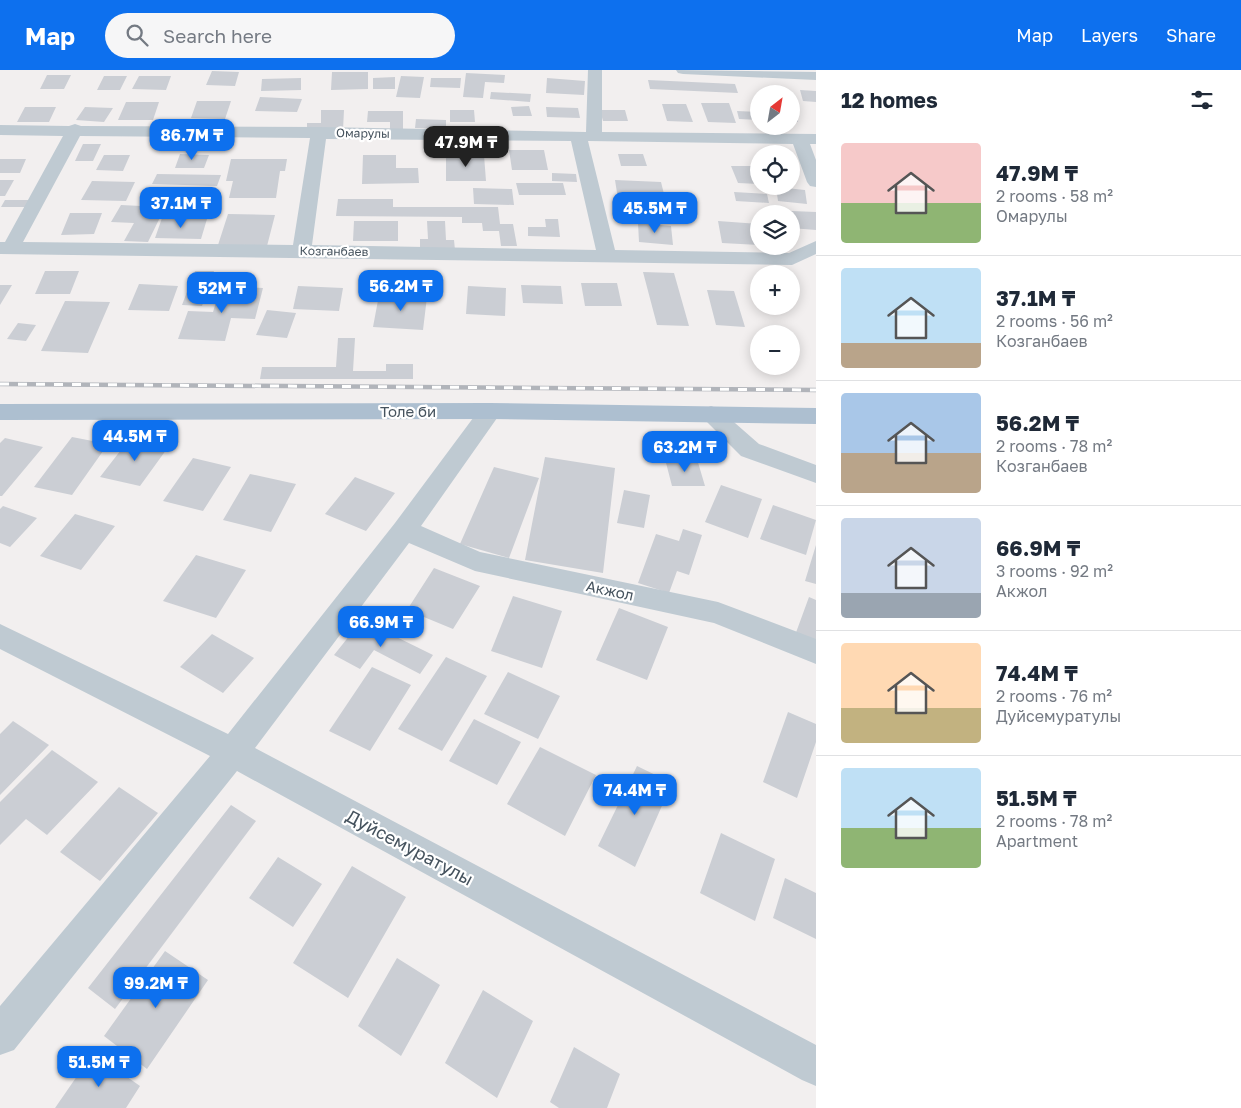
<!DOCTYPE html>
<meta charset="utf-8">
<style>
:root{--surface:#fff;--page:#f6f6f7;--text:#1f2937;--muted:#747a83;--line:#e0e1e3;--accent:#0d70ee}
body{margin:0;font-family:"Golos Text",sans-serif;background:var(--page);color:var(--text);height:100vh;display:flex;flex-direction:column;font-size:19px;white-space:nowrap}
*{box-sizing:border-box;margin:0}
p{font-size:16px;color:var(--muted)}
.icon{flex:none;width:28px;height:28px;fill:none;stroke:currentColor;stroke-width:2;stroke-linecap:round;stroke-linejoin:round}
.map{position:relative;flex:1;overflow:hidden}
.drawer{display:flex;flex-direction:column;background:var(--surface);width:425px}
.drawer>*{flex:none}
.needle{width:32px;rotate:31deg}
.buttons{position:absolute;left:750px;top:15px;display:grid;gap:10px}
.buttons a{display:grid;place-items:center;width:50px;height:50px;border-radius:50%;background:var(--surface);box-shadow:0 2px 12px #0003;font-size:25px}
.price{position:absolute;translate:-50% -42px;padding:0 11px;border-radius:10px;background:var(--accent);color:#fff;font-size:16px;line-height:32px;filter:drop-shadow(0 1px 2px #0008)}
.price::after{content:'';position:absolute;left:50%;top:30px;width:15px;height:11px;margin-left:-8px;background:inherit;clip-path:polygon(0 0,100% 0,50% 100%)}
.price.active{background:#222;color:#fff}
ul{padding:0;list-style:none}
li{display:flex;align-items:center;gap:15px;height:125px;padding:0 25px}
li+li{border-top:1px solid var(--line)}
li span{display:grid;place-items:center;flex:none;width:140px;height:100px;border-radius:5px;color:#555}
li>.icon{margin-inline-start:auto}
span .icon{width:60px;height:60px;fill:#fffc;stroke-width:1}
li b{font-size:21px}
h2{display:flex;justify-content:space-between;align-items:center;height:60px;padding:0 25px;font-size:21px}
header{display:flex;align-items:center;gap:30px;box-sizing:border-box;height:70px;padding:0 25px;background:var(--accent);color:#fff}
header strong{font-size:24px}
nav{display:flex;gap:28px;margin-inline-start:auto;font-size:18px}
.search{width:350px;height:45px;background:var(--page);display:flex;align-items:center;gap:12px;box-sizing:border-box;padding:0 18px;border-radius:28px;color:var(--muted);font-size:19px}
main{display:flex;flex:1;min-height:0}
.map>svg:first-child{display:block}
.building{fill:#cbced4}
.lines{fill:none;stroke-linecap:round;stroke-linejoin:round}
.minor{fill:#bfcad2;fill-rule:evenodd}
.major{fill:#adbfd0;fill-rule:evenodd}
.rail-casing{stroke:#b1b4ba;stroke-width:4.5}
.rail{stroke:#fff;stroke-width:3;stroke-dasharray:9;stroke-linecap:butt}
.labels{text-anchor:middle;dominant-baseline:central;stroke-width:4.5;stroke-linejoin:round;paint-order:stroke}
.far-street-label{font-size:12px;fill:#46535e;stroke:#fff}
.street-label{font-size:15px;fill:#46535e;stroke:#fff}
.near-street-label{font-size:18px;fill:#46535e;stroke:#fff}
</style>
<header>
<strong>Map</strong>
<div class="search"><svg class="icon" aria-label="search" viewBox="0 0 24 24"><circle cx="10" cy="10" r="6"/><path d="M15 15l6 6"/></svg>Search here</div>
<nav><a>Map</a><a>Layers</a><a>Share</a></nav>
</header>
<main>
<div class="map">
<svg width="816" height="1038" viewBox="0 0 816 1038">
<rect width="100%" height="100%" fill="#f2efef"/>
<path class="building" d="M212,1l27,1 -4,14 -29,-1z
M332,2h36v17l-37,1z
M466,3l39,2 -1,8 -19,-1 -2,16 -20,-1z
M47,5h24l-7,14h-24z
M104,6h23l-7,14h-23z
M139,6h32l-5,14 -34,-1z
M401,6l23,1 -4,21 -24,-1z
M395,7v12h-22v-11z
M301,8v12l-40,1 1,-12z
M431,8h30l-1,10 -30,-1z
M547,8l38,3 -1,14 -38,-2z
M648,10l87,4 3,9 -88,-4z
M800,20l16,1v11l-13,-1z
M491,22l40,2 -1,8 -40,-3z
M260,27l42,2 -5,13 -42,-1z
M197,31h34l-6,18 -34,-1z
M126,32h33l-6,18h-35z
M701,33h28l7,20 -28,-1z
M662,34h24l7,18 -26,-1z
M529,36l3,10h-19l-2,-9z
M25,37h31l-7,15h-32z
M85,37l28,1 -9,14 -28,-2z
M546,37l32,1 2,10 -33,-1z
M321,40h23l-1,20h-36v-7h14z
M450,40h24l1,12h-25z
M600,40h25l3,11h-25z
M368,41h35v20h-13v-9h-23z
M737,41l22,1v8l-20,-1z
M791,41h6l1,11 -7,-1z
M416,49l30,1v9l-31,-1z
M83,74h18l-8,17h-18z
M509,80h35l4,20h-36z
M180,84l29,1 -5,13h-29z
M618,84h25l4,12h-26z
M104,85h26l-7,16 -27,-1z
M363,85h33v13h22l1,15 -57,1z
M446,85h38l2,26h-40z
M0,89h26l-6,14h-20z
M231,89h56l-2,12h-5l-4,27h-47l4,-17h-7z
M731,96h28v18l-21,-1z
M552,103l24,1 1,8 -25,-1z
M157,104l64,1 -4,11 -65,-2z
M0,110h14l-9,16h-5z
M615,110l46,2 4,16 -27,-1 4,16 -22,-1z
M92,111l43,1 -9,19 -45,-1z
M516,113h47l3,12h-47z
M776,117l29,3 2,14 -29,-3z
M473,118l39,1 2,16 -40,-1z
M734,122l33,2 2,9 -33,-2z
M146,126l24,1 -22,45 -24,-1 10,-18 -23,-1 10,-17 20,1z
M338,129h55v8h105l2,17h13l4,22h-16l-2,-15h-16l-1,-8h-20v-6l-126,-1z
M5,130h26l-3,7h-27z
M767,140l49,2v18l-25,-2v-14h-23z
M70,143h32l-8,21 -33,1z
M228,144l47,1 -8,31 -49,-1z
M162,148l45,1 -6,20 -46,-1z
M545,149h13l2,18 -32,-1v-9h18z
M354,151h44v20h-45z
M427,151h18l1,19h8l1,10h-35v-11h8z
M718,151l41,3v21l-37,-2z
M638,153l33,3 2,19 -34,-3z
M45,201h34l-9,23h-35z
M195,201h19l-12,35 -20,-1z
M643,202l31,1 15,53 -32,-1z
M581,213h36l5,23h-37z
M139,214l39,2 -9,25 -41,-1z
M0,215h12l-12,20z
M521,215l40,1 2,18 -40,-1z
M221,216l42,2 -8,31 -24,-1 -6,23 -47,-2 10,-28 25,1z
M298,216l45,2 -4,23 -46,-2z
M468,216l38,2 -1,28 -39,-2z
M707,220l27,1 11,36 -29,-2z
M379,225l48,2 -4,33 -50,-3z
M65,231l45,1 -22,51 -47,-2z
M267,240l29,3 -9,25 -31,-3z
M18,253l18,2 -10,16 -19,-2z
M338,268h17l-2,33h33v-7h27v15h-153l2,-12h74z
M72,367l36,7 -36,51 -38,-8z
M131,367l38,9 -29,40 -40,-9z
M5,368l38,9 -41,49h-2v-53z
M545,387l70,11 -12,105 -78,-13z
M193,388l38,9 -28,44 -40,-10z
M665,389h32l8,27h-33z
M494,397l45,11 -30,80 -49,-14z
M250,404l46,10 -25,48 -48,-12z
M355,407l40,16 -29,38 -41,-17z
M721,415l41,14 -14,39 -43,-16z
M624,420l26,5 -6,33 -27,-5z
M773,435l43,15 -10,35 -46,-16z
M3,436l34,12 -27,29 -10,-4v-34z
M75,444l40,12 -34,44 -41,-14z
M683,459l19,6 -13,40 -12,-4 -8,22 -31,-10 18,-49 23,7z
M816,475v39l-11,-3z
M196,485l50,15 -30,48 -53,-17z
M434,498l46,18 -27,43 -46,-19z
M513,526l49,15 -20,57 -51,-17z
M809,527l7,3v47l-22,-9z
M619,538l49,19 -21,53 -51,-20z
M362,550l71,35 -13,19 -46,-24 -14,19 -26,-14z
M212,564l42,24 -31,35 -43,-26z
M446,587l41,19 -45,75 -44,-22z
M372,597l39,18 -41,66 -41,-20z
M508,602l52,24 -22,43 -54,-25z
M788,642l28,12v18l-19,56 -34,-16z
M474,649l47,23 -24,43 -48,-24z
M13,651l36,24 -49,50v-61z
M540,677l56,28 -31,61 -58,-32z
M52,680l46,32 -51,53 -21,-16 -26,26v-43z
M637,696l35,17 -37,84 -37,-21z
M119,717l39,26 -58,68 -40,-29z
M231,735l25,16 -141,188 -27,-21z
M721,763l54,26 -20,62 -55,-28z
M278,787l44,27 -29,43 -44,-29z
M352,796l54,31 -58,101 -55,-35z
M785,808l31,15v46l-43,-21z
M165,881l43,29 -61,89 -43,-33z
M397,888l43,27 -39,71 -43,-30z
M483,920l50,31 -36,77 -52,-35z
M574,977l46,27 -13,34h-48l-9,-6z
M93,983l47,33 -14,22h-71z"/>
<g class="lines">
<path class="minor" d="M588,0h14v62l214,2v10h-6l6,16v27l-6,-1 -3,-4 -14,-38 -205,-3 27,109 174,3 27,-12v13l-24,11 -792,-11v-12h5l58,-106 -63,-1v-10l69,1 6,-2 6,2 238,1 267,5zM80,66l230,2 -17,107 -270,-3zM326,69l245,2 25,109 -284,-5z
M676,0l140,2v8l-133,-6 -5,-1z
M490,333l8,3 4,5 -81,115 59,26 238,50 98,37v25l-102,-41 -239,-52 -66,-28 -154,205 561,297v41l-14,-6 -565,-309 -223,279 -14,5v-49l210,-250 -210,-107v-25l228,110 167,-211 87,-117z
M711,336l8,3 40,35 57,21v18l-75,-27 -42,-42 4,-5z"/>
<path class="major" d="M490,333l326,5v16l-326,-5 -490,1v-16z"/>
<defs>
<path id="rail" d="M0,314l816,6"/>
</defs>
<use href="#rail" class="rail-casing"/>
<use href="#rail" class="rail"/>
</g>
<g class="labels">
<g class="far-street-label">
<text transform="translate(363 63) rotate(1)">Омарулы</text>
<text transform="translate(334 181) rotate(1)">Козганбаев</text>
</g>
<g class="street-label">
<text x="408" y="341">Толе би</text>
<text transform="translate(610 520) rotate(12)">Акжол</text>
</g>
<g class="near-street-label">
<text transform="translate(410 777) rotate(28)">Дуйсемуратулы</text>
</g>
</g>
</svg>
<div class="buttons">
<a><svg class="needle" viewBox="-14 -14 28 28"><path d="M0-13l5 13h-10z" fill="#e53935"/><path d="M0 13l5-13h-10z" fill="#747a83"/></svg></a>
<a><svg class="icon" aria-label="locate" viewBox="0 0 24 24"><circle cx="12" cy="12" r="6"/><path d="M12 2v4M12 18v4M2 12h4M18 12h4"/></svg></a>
<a><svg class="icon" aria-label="layers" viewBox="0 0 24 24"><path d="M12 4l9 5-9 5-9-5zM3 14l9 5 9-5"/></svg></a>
<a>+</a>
<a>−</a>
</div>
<b class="price" style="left:192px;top:91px">86.7M ₸</b>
<b class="price active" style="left:466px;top:98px">47.9M ₸</b>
<b class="price" style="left:181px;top:159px">37.1M ₸</b>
<b class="price" style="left:655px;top:164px">45.5M ₸</b>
<b class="price" style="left:401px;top:242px">56.2M ₸</b>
<b class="price" style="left:222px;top:244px">52M ₸</b>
<b class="price" style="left:135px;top:392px">44.5M ₸</b>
<b class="price" style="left:685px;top:403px">63.2M ₸</b>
<b class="price" style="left:381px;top:578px">66.9M ₸</b>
<b class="price" style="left:635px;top:746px">74.4M ₸</b>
<b class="price" style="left:156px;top:939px">99.2M ₸</b>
<b class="price" style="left:99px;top:1018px">51.5M ₸</b>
</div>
<section class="drawer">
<h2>12 homes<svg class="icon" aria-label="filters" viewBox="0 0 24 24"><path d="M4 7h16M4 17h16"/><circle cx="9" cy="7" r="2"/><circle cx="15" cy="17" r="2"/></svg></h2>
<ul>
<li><span style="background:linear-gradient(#f6c9c9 60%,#8fb573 0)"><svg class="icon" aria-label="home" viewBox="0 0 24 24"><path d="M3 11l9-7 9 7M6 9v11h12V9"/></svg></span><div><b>47.9M ₸</b><p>2 rooms · 58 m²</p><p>Омарулы</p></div></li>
<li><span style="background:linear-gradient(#bfe0f5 75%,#b9a48a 0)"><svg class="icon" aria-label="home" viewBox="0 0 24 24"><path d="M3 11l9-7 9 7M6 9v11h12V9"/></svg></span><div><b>37.1M ₸</b><p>2 rooms · 56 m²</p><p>Козганбаев</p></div></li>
<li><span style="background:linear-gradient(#a9c7e8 60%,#b9a48a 0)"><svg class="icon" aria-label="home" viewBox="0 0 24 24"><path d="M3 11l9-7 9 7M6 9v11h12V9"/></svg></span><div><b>56.2M ₸</b><p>2 rooms · 78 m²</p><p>Козганбаев</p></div></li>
<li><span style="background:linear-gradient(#c9d6e8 75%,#9aa5b1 0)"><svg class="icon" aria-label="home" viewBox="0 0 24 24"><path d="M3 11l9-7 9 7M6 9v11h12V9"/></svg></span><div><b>66.9M ₸</b><p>3 rooms · 92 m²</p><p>Акжол</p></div></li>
<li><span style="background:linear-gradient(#ffd9b3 65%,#c2b280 0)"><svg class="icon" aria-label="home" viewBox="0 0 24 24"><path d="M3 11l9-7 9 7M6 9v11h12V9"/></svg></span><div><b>74.4M ₸</b><p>2 rooms · 76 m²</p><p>Дуйсемуратулы</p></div></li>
<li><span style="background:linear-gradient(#bfe0f5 60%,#8fb573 0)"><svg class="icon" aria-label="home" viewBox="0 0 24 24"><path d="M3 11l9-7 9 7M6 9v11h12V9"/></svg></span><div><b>51.5M ₸</b><p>2 rooms · 78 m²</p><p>Apartment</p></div></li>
</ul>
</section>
</main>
